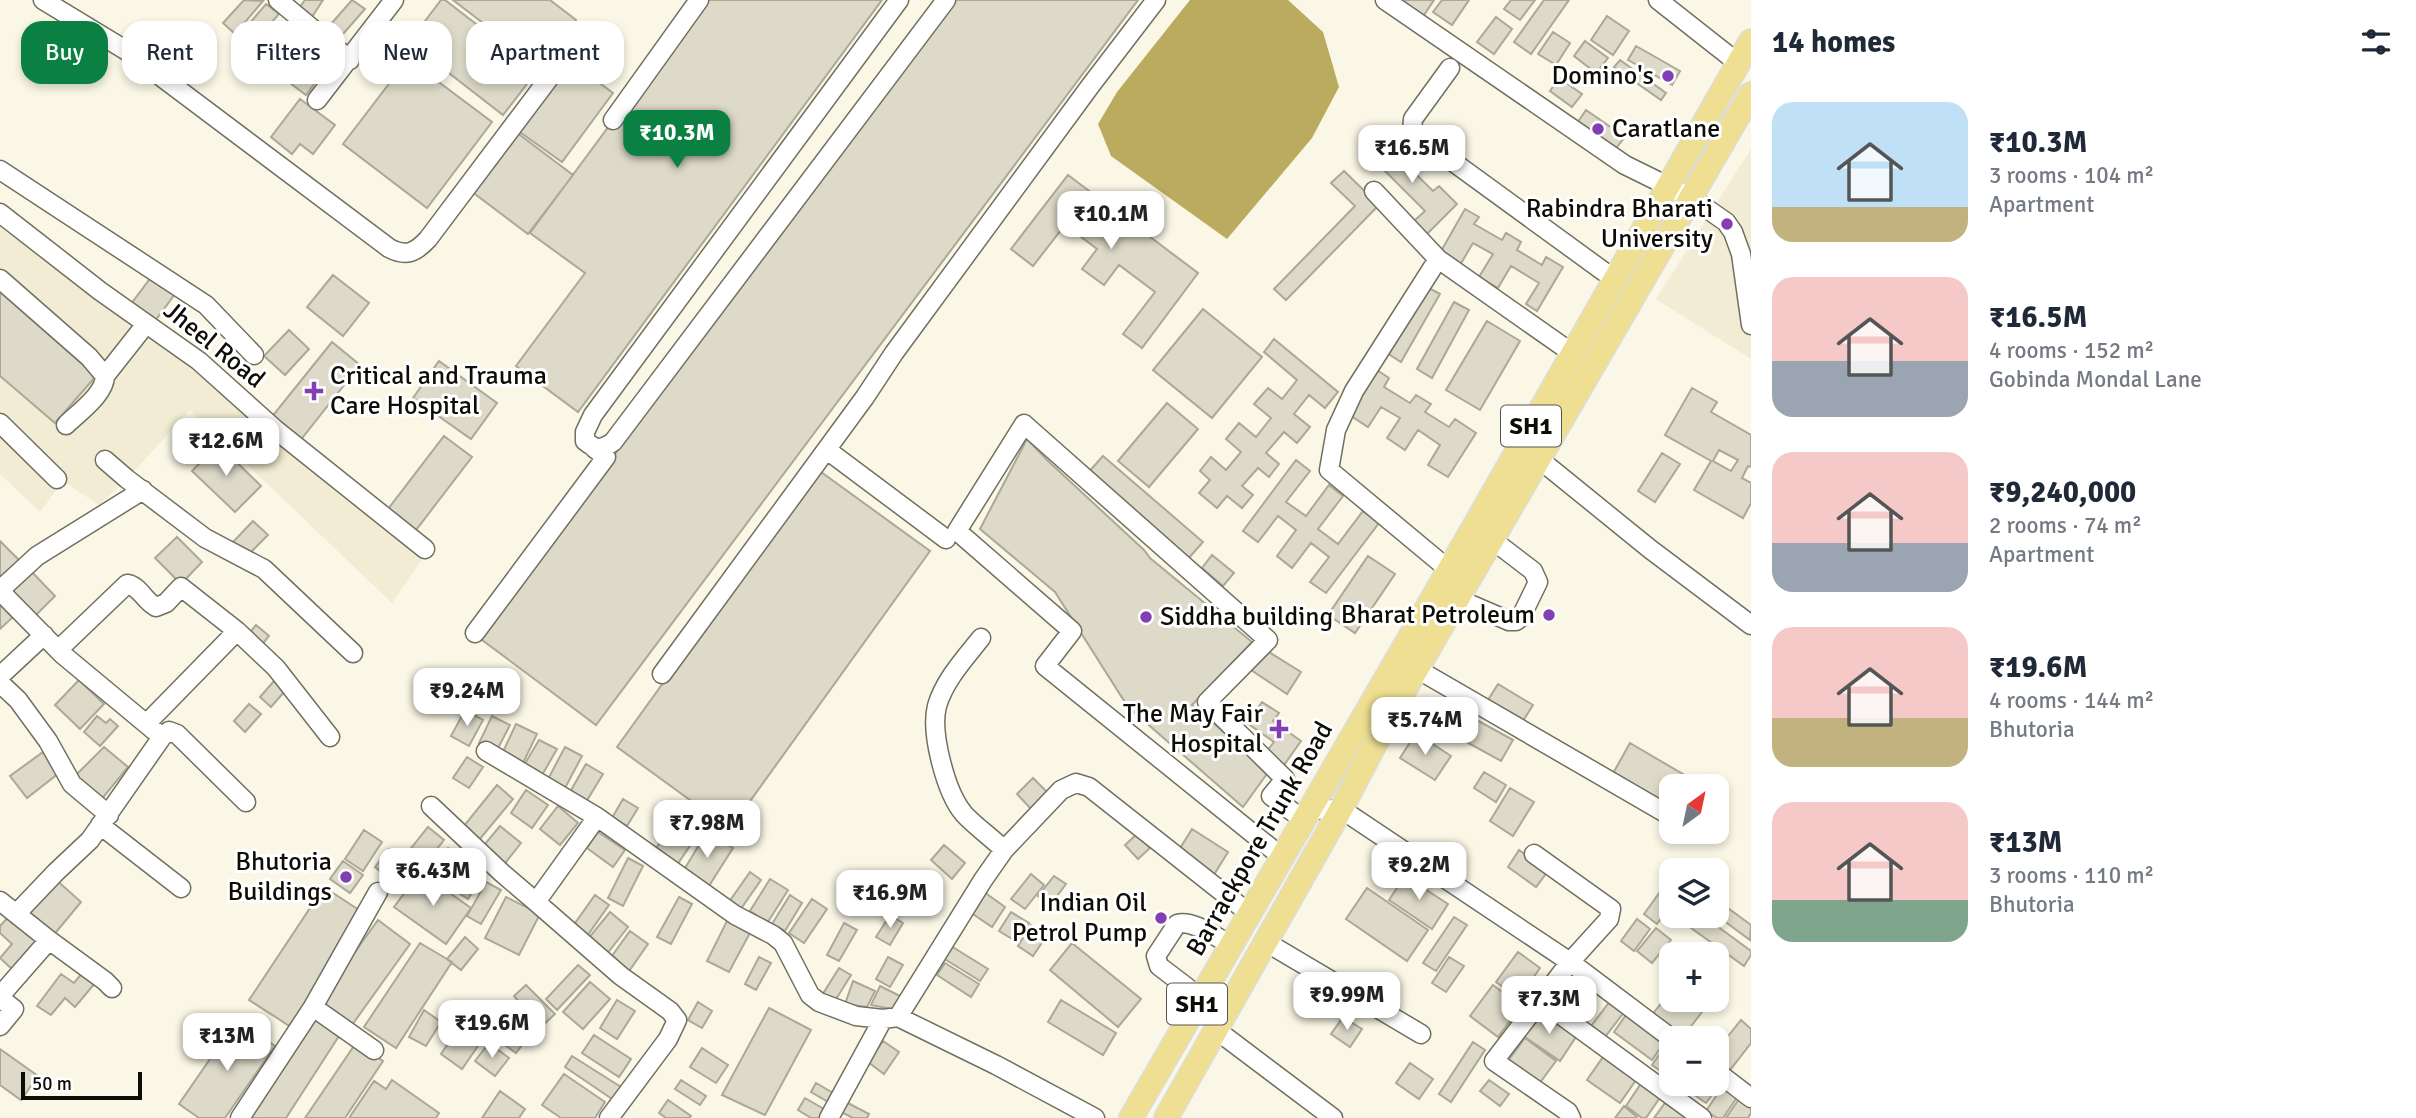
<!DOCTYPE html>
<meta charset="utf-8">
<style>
:root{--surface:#fff;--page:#f6f6f7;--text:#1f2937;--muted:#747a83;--accent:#0b8043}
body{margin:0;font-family:Signika,sans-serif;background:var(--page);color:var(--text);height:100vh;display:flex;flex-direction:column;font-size:26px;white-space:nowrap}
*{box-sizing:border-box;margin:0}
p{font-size:23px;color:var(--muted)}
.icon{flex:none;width:38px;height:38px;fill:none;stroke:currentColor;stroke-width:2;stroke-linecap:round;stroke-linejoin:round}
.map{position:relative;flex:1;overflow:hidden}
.side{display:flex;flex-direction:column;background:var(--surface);width:665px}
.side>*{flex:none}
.top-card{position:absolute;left:21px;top:21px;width:665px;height:63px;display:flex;gap:14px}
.needle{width:46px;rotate:33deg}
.controls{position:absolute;left:1659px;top:774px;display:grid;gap:14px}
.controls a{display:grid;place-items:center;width:70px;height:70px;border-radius:14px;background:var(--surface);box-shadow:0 4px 10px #0003;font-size:35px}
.scale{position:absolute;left:21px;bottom:18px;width:121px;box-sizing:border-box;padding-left:7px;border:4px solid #0d0c06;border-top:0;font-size:19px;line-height:24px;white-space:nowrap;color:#0d0c06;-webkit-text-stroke:5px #fff;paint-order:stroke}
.price{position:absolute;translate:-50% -60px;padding:0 16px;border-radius:14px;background:#fff;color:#222;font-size:23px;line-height:46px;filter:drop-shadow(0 2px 4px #0008)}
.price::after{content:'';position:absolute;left:50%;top:42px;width:21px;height:16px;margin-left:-10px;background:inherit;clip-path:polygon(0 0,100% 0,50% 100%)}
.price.current{background:var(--accent);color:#fff}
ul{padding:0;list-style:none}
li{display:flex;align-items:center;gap:21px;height:175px;padding:0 21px}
li span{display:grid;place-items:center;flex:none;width:196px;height:140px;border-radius:21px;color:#555}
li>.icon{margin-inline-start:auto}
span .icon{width:84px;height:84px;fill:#fffc;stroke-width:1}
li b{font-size:30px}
h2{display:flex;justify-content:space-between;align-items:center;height:84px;padding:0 21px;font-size:30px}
.chip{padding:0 24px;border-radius:21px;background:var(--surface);box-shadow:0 4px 10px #0003;font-size:24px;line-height:63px}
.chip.current{background:var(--accent);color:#fff}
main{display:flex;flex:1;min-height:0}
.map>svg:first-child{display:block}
.built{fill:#f1ecd3}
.water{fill:#baab5e}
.building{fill:#dddac9;stroke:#aba898;stroke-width:2;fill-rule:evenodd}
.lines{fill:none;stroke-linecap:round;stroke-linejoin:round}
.minor-casing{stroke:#716f60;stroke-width:21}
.major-casing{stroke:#dddddc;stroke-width:26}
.minor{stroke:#fff;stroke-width:18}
.major{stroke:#eedf92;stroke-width:23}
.poi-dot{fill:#823eb2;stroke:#fff;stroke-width:2.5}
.labels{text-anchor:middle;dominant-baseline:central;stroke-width:6;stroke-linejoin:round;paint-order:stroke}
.shield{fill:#fff;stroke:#565551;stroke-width:2}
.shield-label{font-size:24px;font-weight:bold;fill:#0d0c06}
.poi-label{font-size:26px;fill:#0d0c06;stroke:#fff;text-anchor:end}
.street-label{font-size:26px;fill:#0d0c06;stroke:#fff}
</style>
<main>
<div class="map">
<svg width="1751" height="1118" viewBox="0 0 1751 1118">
<rect width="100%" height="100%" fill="#faf7e6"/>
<path class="built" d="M1751,149v210l-95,-60z
M0,221l192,144 233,190 -33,48 -202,-193 -63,69 -28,26 -36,-24 -23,31 -40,-38z"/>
<path class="water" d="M1190,0h98l35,32 16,55 -27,51 -85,101 -116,-83 -13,-32 19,-32z"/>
<path class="building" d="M244,0l19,1 -28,33 -12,-11z
M305,0h18l-13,20 -13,-9z
M352,0l13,9 -29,33 -12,-10z
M441,0h4l92,71 -34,44 -94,-73z
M453,0h97l26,20 -37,46z
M702,0h180l-304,412 -62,-46 69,-93 -55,-40z
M955,0h183l-542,725 -118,-88z
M1406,0h28l-12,18 -19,-13z
M1442,0h27l-17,25 -19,-13z
M1511,0h24l-15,20 -16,-11z
M1544,0h25l-38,54 -17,-12z
M266,4l13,10 -29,33 -12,-10z
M1607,16l22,15 -16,24 -22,-15z
M1496,17l16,12 -18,25 -17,-12z
M592,29l31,23 -21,30 -32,-24z
M1553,32l17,11 -14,22 -18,-11z
M1585,41l23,17 -12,15 -22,-17z
M1636,46l44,25 -8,14 -44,-25z
M408,59l84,63 -65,86 -84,-64z
M569,60l44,33 -51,69 -45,-32z
M1620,60l46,33 -5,7 -47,-33z
M297,65l20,15 -11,15 -20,-15z
M1559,78l23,16 -10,13 -22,-16z
M300,99l35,26 -22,29 -13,-10 -8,10 -21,-17z
M1586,110l39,27 -12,15 -38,-26z
M512,129l61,46 -45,59 -61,-46z
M1376,135l57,56 6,-5 18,18 -30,30 -13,-13 11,-10 -62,-62z
M1344,171l35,34 -93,95 -12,-11 81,-83 -24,-23z
M1068,175l130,98 -56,75 -19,-14 32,-42 -36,-27 -15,20 -22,-16 15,-20 -32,-24 -32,41 -22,-17z
M1465,209l14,8 -5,7 28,16 4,-7 15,9 -4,8 25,15 4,-8 17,10 -26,44 -11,-7 13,-21 -28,-17 -13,22 -19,-11 14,-23 -20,-11 -13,22 -20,-12z
M333,275l36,28 -26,33 -36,-29z
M152,276l23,18 -20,27 -24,-17z
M1425,286l15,8 -39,68 -14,-9z
M0,292l96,84 -41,47 -55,-47z
M1454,302l15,8 -37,68 -15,-9z
M1203,309l59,48 -50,61 -59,-48z
M1487,321l33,20 -40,69 -34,-20z
M289,330l20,19 -24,26 -21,-19z
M1274,339l64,53 -13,16 -16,-13 -15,19 16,13 -13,16 -13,-11 -18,21 13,11 -10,13 -11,-9 -16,18 11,9 -11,13 -15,-12 -10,12 -18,-15 11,-13 -10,-9 11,-14 15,13 15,-18 -15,-13 13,-16 17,14 15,-19 -17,-14 14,-16 14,11 15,-19 -33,-28z
M332,342l28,23 -61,77 -29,-23z
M439,361l58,42 -26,36 -58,-41z
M1374,368l15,10 -5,9 26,16 6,-8 15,9 -6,8 24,15 6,-8 21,14 -28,44 -20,-12 12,-20 -22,-15 -13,20 -18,-12 13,-20 -19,-11 -13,20 -23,-15z
M1692,388l25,14 -6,10 40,23v32l-3,-1 -6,12 9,5v20l-8,15 -49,-28 17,-29 -46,-26zM1719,450l19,10 -7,11 -18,-10z
M1167,403l31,26 -49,58 -31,-26z
M444,436l28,21 -59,77 -28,-21z
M1027,439l20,21 97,90 6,8 102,84 -60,63 77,66 -26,36 -115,-100 -73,-115 -75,-63z
M218,444l43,42 -26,26 -43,-41z
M1662,453l18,11 -25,38 -17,-11z
M1103,456l100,86 -16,18 -100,-86z
M1296,460l14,11 -24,31 20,14 23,-31 14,11 -25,33 20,15 25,-33 16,12 -53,70 -16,-11 19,-25 -18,-14 -19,25 -15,-12 19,-26 -18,-14 -20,26 -15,-11z
M817,469l113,82 -200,278 -113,-82z
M253,521l15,14 -21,21 -14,-14z
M177,537l25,25 -21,22 -26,-26z
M0,541l21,21 -21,18z
M1212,555l22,18 -11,13 -21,-18z
M1368,556l27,18 -40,59 -27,-18z
M29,569l26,27 -21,21 -27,-27z
M0,603l13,14 -13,12z
M256,625l13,11 -9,11 -13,-11z
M1264,649l37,23 -14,22 -36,-24z
M79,680l25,24 -24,25 -25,-24z
M274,681l11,10 -14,16 -11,-10z
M1498,684l35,21 -10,16 -35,-21z
M1262,702l17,11 -6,8 28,20 -17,24 -18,-13 8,-10 -27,-19z
M249,704l12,10 -16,18 -11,-11z
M465,710l18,10 -14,26 -18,-10z
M97,716l9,7 4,-4 8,7 -18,20 -16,-14z
M492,716l18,9 -14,27 -17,-9z
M1473,718l40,22 -12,21 -40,-22z
M516,724l21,10 -15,31 -21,-9z
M1416,733l35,23 -16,24 -35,-22z
M539,740l18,9 -16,28 -18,-10z
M1630,743l63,37 -3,6h-19v26l-60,-35z
M104,747l24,20 -27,33 -25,-25z
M565,747l17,9 -18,34 -17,-9z
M43,752l16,21 -32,25 -17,-22z
M467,757l16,10 -14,21 -16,-10z
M586,764l17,10 -17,28 -16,-10z
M1484,772l22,13 -10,17 -22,-14z
M1033,778l16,16 -16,17 -16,-17z
M497,785l16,14 -34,41 -16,-13z
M1510,788l24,14 -21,34 -23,-15z
M526,790l22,15 -16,23 -21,-15z
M623,799l15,9 -11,18 -15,-8z
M558,806l20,17 -18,22 -20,-16z
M500,826l21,17 -19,24 -22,-17z
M671,826l22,15 -18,27 -22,-15z
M428,827l16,13 -20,25 -16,-13z
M1192,829l36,23 -16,26 -36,-23z
M364,830l18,12 -19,29 -18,-12z
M598,832l27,18 -12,17 -26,-19z
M707,832l26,16 -26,41 -25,-16z
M1137,834l13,14 -12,11 -13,-14z
M944,845l21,18 -13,16 -21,-19z
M448,848l18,11 -16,24 -17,-12z
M389,849l21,18 -14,17 -21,-17z
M1519,850l29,21 -12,16 -28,-20z
M628,858l15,8 -20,40 -15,-8z
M343,861l20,14 -13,18 -20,-14z
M469,866l14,9 -15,24 -14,-9z
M420,872l51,36 -25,36 -52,-37z
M750,872l11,8 -21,30 -11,-8z
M1031,874l13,11 -19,24 -14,-10z
M1054,876l12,8 -16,21 -12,-9z
M1405,876l43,28 -16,25 -43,-29z
M53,877l28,25 -29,35 -30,-26z
M770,879l18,11 -20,32 -18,-11z
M486,882l15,8 -20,34 -14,-8z
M324,887l41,27 -74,113 -42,-27z
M1367,888l61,42 -21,31 -61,-42z
M984,892l21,15 -13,20 -22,-15z
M1660,892l11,8v4l-14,20 -13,-10z
M595,895l14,10 -22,31 -14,-10z
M790,895l12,8 -17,28 -13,-7z
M506,897l34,17 -21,41 -34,-17z
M679,897l13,7 -21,40 -14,-7z
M812,899l15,10 -23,34 -15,-10z
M1717,900l34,25 -1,15 -34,-25z
M610,912l18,15 -22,28 -19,-15z
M1011,912l18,11 -12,19 -18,-11z
M10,915l34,26 -29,31 -15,-14 12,-14 -12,-11v-7z
M890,915l13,8 -13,22 -14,-8z
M1684,915h18l49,36v4l-7,11 -64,-46z
M1454,917l13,8 -31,46 -13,-8z
M728,919l23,12 -22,41 -22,-11z
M1637,919l13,10 -16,22 -13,-10z
M378,920l32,24 -58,81 -33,-23z
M844,923l13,7 -18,31 -12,-6z
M1031,925l16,10 -14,21 -15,-10z
M1656,928l15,12 -19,23 -15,-12z
M630,931l18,13 -21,30 -18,-14z
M465,937l13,12 -17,21 -14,-11z
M420,943l32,19 -56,86 -32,-21z
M1072,943l69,56 -23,28 -68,-57z
M951,946l37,23 -8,12 -37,-23z
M1518,952l22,16 -21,30 -23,-16z
M759,957l12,6 -15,27 -11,-6z
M888,957l15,8 -13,22 -14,-8z
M1449,957l15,9 -18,26 -14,-9z
M945,963l34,21 -8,13 -34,-22z
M578,965l12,10 -33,35 -11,-11z
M839,968l12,7 -18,29 -12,-7z
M83,972l13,10 -21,25 -10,-9 -14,17 -14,-9 24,-32 13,9z
M853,981l22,10 -8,16 -22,-3z
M590,982l20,17 -27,30 -20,-17z
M526,985l29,29 -14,13 -27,-31z
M1493,985l28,21 -23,31 -28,-21z
M1563,985l30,22 -8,11 -30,-22z
M880,986l24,12 -7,12 -26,-5z
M1671,991v8h41l-30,39h-4l-27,-22z
M617,1000l18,11 -18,28 -17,-11z
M1061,1000l55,33 -13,22 -55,-33z
M1611,1000l14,11 -20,26 -14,-11z
M698,1002l14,9 -10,17 -14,-8z
M769,1008l42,22 -46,85 -43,-20z
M424,1010l17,12 -15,24 -17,-9z
M1539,1011l37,26 -16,24 -38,-26z
M1628,1012l38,28 -14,20 -38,-28z
M505,1015l26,18 -15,20 -25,-18z
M1343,1017l19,12 -12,18 -19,-13z
M313,1018l26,18 -53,82h-38z
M237,1020l38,26 -50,72h-26l-20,-14z
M1741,1020l10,9v14l-21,27 -13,-11v-9z
M459,1028l21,15 -18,26 -21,-15z
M594,1035l37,24 -12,18 -37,-24z
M1525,1038l31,23 -20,27 -31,-23z
M883,1041l16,11 -15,22 -16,-12z
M1473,1042l12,8 -34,52 -12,-8z
M1668,1042l3,3v33l-19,-13z
M356,1043l27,18 -38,57h-40z
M489,1043l20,15 -14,18 -20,-15z
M702,1048l26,17 -12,18 -26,-16z
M0,1049l38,27 -17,24 -21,-15z
M572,1056l49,31 -9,12 -47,-32z
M1603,1057l33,23 -16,23 -33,-23z
M1410,1063l23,16 -14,20 -23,-16z
M564,1074l41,28 -10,16h-34l-19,-13z
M392,1080l47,33 -3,5h-87l25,-37 12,8z
M681,1080l25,16 -6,9 -25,-16z
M1489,1080l20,14 -9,12 -20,-15z
M1717,1080l4,3 -15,20 -13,-9 8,-11h16z
M1642,1082l19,14 -15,22h-4l-16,-12z
M816,1083l19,11 -5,9 -19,-11z
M1725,1083l15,10 -17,25h-6l-11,-7z
M500,1091l25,18 -6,9h-37z
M1741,1096l10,6v11l-3,5h-22z
M805,1098l24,14 -4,6h-14l-13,-8z
M668,1100l23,16 -2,2h-23l-7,-5z
M844,1101l25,13 -2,4h-14l-14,-7z
M1665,1103l21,15h-32z
M1624,1106l13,11 -1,1h-21z"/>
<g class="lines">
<defs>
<path id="minor" d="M43,0l84,51 262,197c17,9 26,5 39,-9l140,-186
M278,0l72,60
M899,0l-306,415 -8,17v9c11,9 16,9 28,1l333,-442
M1385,0l240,165 65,32 36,25 7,10 8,22 10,71
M1658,0l80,63
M1450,68l-37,51 -1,13 202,147
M317,100l77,-100
M613,120l86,-120
M0,170l206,135 48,50
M1374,191l64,68 134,94
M0,213l100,78 99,70 77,69 149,119
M1438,259l-84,132 -18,39 -7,40 119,99
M0,279l89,78 16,19c0,18 -27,37 -39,49
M105,376l41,-52
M0,423l57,56
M827,450l119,89
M1539,459l111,90 101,76
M105,460l22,19 78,59 59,31 89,84
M0,590l37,-34 106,-66
M0,591l62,63 100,83
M1458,599l51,22h7l5,-4 17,-35 -5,-11 -51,-39
M475,633l131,-176 -12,-9
M981,638c-16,20 -37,43 -44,68 -7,27 9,87 27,108 12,13 27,23 40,36l-21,30 -85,137 98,48 99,53
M58,650l69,-66c13,2 17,17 29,23l10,-4 15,-16 56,44 39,37 54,69
M1417,669l250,145
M662,674l203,-277 29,-44 197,-268 65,-85
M0,676l44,-41
M0,683l18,17 30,41 24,43 37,31
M147,723l90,-92
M486,751l111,66 138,98 38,20 10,8 27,52 9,7 37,14 27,3 15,-2
M431,806l71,67 34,29
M1310,810l31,-1 229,153 -76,99 74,51 3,6
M597,817l-61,85 85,74 49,35 7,9 -9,19 -59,79
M100,825l81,63
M1004,850l57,-60 15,-7 13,4 161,127
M1534,854l77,55 -2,10 -39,43 101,76
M1282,857l-237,-191 27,-35 -115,-100 67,-107 244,216 -61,62 78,77 -14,17 33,24
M0,901l49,39 56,41 7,7
M16,914l40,-42 34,-32 72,-103 7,-6 8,3 69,68
M1264,941l157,93
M0,996l49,-56
M0,998l14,11 -14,17
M1201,998l-42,-32 -3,-10 21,-32c16,-5 40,14 54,21
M1539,999l163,119
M313,1007l65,-115
M1215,1029l118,89
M1717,1072l34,26
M240,1118l73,-111 61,43
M829,1118l54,-99"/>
<path id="major" d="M1131,1118l344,-593 276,-484
M1166,1118l175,-309 52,-99 358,-616"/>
</defs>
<use href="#minor" class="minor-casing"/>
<use href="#major" class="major-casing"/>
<use href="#minor" class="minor"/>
<use href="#major" class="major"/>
</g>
<g class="poi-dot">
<circle cx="1668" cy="76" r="7"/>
<circle cx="1598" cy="129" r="7"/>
<circle cx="1727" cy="224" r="7"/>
<path d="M310.5 380.5h7v7h7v7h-7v7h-7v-7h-7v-7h7z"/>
<circle cx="1549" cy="615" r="7"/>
<circle cx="1146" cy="617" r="7"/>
<path d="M1275.5 718.5h7v7h7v7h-7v7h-7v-7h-7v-7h7z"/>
<circle cx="346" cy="877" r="7"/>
<circle cx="1161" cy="918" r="7"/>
</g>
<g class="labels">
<g class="shield">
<rect x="1501" y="405.5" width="60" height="41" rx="5"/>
<rect x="1167" y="983.5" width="60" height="41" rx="5"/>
</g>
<g class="shield-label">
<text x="1531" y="426">SH1</text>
<text x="1197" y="1004">SH1</text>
</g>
<g class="poi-label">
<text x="1654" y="76">Domino's</text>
<text x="1612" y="129" text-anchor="start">Caratlane</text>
<text x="1713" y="209">Rabindra Bharati<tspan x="1713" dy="30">University</tspan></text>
<text x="330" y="376" text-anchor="start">Critical and Trauma<tspan x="330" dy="30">Care Hospital</tspan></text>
<text x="1535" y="615">Bharat Petroleum</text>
<text x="1160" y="617" text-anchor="start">Siddha building</text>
<text x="1263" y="714">The May Fair<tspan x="1263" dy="30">Hospital</tspan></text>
<text x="332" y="862">Bhutoria<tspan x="332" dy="30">Buildings</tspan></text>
<text x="1147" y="903">Indian Oil<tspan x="1147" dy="30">Petrol Pump</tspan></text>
</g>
<g class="street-label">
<text transform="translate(214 345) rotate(39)">Jheel Road</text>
<text transform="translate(1260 839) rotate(-60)">Barrackpore Trunk Road</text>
</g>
</g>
</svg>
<div class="controls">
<a><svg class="needle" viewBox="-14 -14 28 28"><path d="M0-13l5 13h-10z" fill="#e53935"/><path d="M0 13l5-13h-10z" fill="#747a83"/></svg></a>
<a><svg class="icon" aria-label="layers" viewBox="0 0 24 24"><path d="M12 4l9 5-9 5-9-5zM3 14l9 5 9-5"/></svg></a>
<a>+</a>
<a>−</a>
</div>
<div class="scale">50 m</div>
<b class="price current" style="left:677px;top:170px">₹10.3M</b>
<b class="price" style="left:1412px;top:185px">₹16.5M</b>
<b class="price" style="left:1111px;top:251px">₹10.1M</b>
<b class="price" style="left:226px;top:478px">₹12.6M</b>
<b class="price" style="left:467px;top:728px">₹9.24M</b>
<b class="price" style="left:1425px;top:757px">₹5.74M</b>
<b class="price" style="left:707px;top:860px">₹7.98M</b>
<b class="price" style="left:1419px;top:902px">₹9.2M</b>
<b class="price" style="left:433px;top:908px">₹6.43M</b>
<b class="price" style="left:890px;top:930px">₹16.9M</b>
<b class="price" style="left:1347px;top:1032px">₹9.99M</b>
<b class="price" style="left:1549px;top:1036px">₹7.3M</b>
<b class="price" style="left:492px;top:1060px">₹19.6M</b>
<b class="price" style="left:227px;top:1073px">₹13M</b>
<div class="top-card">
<a class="chip current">Buy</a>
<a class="chip">Rent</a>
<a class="chip">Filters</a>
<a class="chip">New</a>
<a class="chip">Apartment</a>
</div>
</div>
<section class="side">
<h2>14 homes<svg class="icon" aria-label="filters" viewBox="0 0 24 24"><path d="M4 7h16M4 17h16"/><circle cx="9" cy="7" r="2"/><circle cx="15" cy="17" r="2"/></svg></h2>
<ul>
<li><span style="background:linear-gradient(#bfe0f5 75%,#c2b280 0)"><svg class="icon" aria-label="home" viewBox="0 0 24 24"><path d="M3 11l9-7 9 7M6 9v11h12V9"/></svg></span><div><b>₹10.3M</b><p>3 rooms · 104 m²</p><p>Apartment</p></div></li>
<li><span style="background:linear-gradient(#f6c9c9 60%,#9aa5b1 0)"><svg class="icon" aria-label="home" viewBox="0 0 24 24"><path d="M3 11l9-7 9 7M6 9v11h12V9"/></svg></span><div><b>₹16.5M</b><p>4 rooms · 152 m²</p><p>Gobinda Mondal Lane</p></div></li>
<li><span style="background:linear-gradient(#f6c9c9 65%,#9aa5b1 0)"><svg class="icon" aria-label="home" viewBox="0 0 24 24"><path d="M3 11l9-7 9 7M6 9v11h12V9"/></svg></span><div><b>₹9,240,000</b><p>2 rooms · 74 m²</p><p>Apartment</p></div></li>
<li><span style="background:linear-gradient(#f6c9c9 65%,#c2b280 0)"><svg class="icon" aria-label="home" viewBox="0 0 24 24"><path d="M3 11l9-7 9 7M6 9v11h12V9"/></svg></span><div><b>₹19.6M</b><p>4 rooms · 144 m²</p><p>Bhutoria</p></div></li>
<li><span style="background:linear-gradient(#f6c9c9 70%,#7fa58c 0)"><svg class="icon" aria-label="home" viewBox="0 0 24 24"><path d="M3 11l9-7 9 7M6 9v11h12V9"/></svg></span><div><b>₹13M</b><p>3 rooms · 110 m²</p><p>Bhutoria</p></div></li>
</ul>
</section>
</main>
